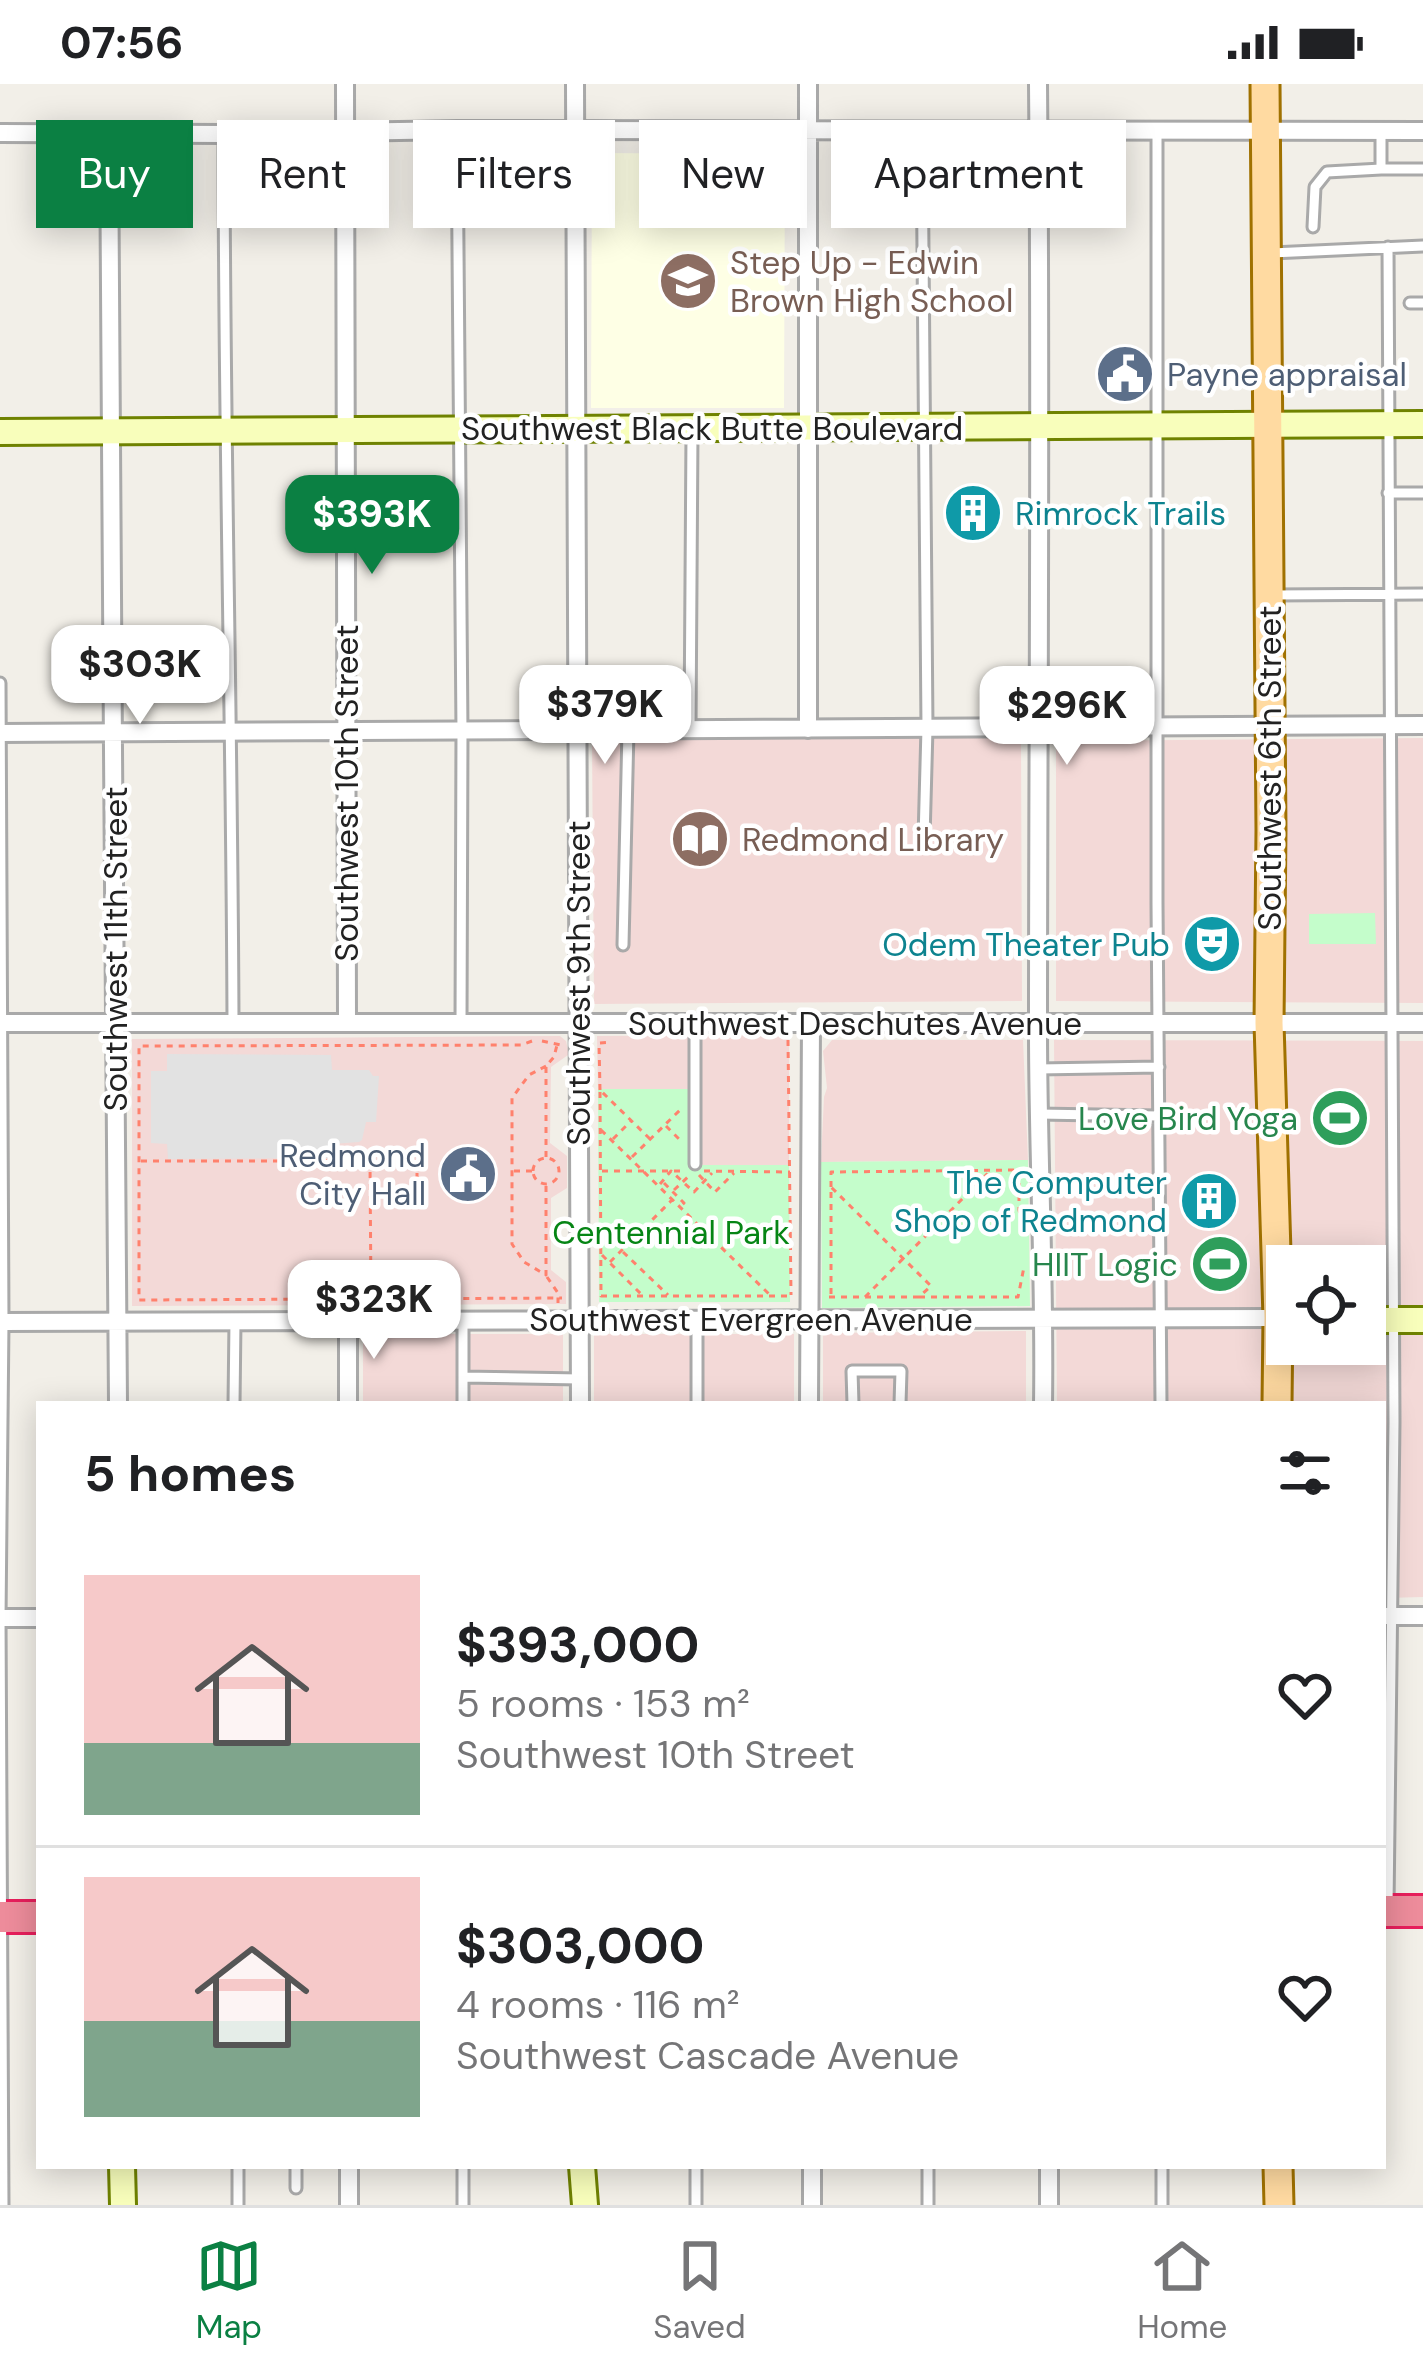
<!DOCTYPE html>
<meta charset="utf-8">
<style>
:root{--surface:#fff;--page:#f6f6f6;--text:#202124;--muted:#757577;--line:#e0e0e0;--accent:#0b8043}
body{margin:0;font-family:"DM Sans",sans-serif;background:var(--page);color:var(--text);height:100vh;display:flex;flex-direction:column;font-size:45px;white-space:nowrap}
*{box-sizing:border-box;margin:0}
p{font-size:39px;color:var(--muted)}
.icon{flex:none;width:66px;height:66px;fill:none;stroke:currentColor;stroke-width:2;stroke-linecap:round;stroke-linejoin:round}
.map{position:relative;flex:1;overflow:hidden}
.panel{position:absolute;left:36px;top:1317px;width:1350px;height:768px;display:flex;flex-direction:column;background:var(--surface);border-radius:0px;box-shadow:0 6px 30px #0003}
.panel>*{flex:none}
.top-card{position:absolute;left:36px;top:36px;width:1353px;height:108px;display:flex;gap:24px}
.fabs{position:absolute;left:1266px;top:1161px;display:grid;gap:24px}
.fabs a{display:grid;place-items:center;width:120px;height:120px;border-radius:0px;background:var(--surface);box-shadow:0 6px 30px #0003;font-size:60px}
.price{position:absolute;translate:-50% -102px;padding:0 27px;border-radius:24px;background:#fff;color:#222;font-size:39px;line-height:78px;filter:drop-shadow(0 3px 6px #0008)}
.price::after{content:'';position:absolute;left:50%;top:72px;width:36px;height:27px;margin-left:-18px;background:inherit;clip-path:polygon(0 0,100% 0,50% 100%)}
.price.current{background:var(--accent);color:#fff}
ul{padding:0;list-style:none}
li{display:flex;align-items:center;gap:36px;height:300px;padding:0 48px}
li+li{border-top:3px solid var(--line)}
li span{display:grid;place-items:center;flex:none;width:336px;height:240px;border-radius:0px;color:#555}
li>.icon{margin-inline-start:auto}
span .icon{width:144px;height:144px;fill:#fffc;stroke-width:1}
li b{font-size:51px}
h2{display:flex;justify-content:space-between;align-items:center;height:144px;padding:0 48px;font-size:51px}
.chip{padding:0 42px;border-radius:0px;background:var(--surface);box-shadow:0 6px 30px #0003;font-size:42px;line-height:108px}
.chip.current{background:var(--accent);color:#fff}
.status{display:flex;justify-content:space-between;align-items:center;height:84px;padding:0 60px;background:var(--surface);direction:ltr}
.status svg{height:33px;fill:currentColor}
.tab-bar{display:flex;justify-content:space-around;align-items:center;height:168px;border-top:3px solid var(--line);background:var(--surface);font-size:33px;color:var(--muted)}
.tab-bar a{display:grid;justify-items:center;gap:6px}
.tab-bar .current{color:var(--accent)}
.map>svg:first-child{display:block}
.commercial{fill:#f3d9d7;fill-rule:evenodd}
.education{fill:#feffe5}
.park{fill:#c4fdcb}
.parking{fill:#e2e2e2}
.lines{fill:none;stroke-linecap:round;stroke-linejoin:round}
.lane-casing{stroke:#a9a9a9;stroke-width:15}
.street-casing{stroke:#a9a9a9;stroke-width:22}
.secondary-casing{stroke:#6f8200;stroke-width:30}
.primary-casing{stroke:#a07100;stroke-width:33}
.highway-casing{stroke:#e71f5c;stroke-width:36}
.path{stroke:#ff816d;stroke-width:3;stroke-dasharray:6 6;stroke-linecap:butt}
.lane{stroke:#fff;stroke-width:9}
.street{stroke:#fff;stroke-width:16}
.secondary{stroke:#f8febb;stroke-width:24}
.primary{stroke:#ffdaa1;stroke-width:27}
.highway{stroke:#ed8c9b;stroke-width:30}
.labels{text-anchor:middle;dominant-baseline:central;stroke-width:9;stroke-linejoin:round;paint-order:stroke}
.education-label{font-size:33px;fill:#785e54;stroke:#fff;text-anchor:start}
.service-label{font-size:33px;fill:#4e5e75;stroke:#fff;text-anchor:start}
.street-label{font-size:33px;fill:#222;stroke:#fff}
.culture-label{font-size:33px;fill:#0d838f;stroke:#fff;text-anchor:end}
.leisure-label{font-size:33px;fill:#27864d;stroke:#fff;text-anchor:end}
.park-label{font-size:33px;fill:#068515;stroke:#fff}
</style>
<div class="status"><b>07:56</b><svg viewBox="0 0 49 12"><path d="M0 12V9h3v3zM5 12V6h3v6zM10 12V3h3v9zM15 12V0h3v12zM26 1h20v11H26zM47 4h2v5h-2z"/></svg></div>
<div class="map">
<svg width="1423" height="2121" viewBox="0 0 1423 2121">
<rect width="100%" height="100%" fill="#f2efe8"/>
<path class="commercial" d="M1021,653l1,264 -428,3 -2,-264z
M1423,654v265l-367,-2v-260z
M789,951v130h-101v-75l-90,-1 -1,-53z
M560,952l6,5 2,9v5l-17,12 -1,76 17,13v32l-16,10v72l15,12v22l-434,2v-267z
M832,956h191l5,120 -207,2 3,-65 3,-9 -4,-37z
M1054,956l369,1v556l-40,1v-194h-326zM1287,1182h78v78h-78z
M1026,1247v73h-203v-71z
M363,1250h200v70h-200z
M594,1250h200v70h-200z"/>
<path class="education" d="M592,69l193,1 -1,254h-193z"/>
<path class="park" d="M1375,829l1,31h-67v-30z
M598,1005h90l1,76h100l1,137h-191z
M1028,1076l2,146 -208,2 -1,-146z"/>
<path class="parking" d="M167,970l164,1 1,15h37l4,6h6l-3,46h-10l-4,18 -3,2 -27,2 -1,14 -163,1 -1,-15 -16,-1v-72h16z"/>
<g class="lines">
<defs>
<path id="lane" d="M457,46l5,601 -1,292
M1157,47v772l4,501
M1381,47v38h42
M922,48l5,596 -3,111
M224,50c0,296 8,592 9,888
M1313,143l2,-40 12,-15 54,-3
M1388,163l6,1175 -6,483
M1272,169l151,-7
M1410,219h13
M1388,409h35
M1274,511l149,-1
M0,599l3,639 -3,296 3,587
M690,645l2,-296
M623,861l5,-215
M1038,985l121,-2
M1038,1030l121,2
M695,1080v-141
M697,1236v84
M463,1293l117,2
M234,1320l1,-83
M463,1320v-85
M853,1320l-1,-33h49l-1,33
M238,2082v39
M928,2082v39
M1162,2082v39
M296,2104v-22
M463,2121v-39
M696,2121v-39"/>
<path id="street" d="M345,0l2,939
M575,0l5,1320
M808,0v645
M1038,0c3,316 0,631 0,947 0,124 7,249 5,373
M0,49l224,1 233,-4 966,1
M109,50c0,423 8,847 9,1270
M0,649l1423,-8
M0,939h1423
M348,1236v84
M0,1238l1278,-4
M809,1320l2,-381
M1383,1532h40
M0,1534h39
M349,2082v39
M1049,2082v39
M812,2121v-39"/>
<path id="secondary" d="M0,348l1423,-8
M1365,1236h58
M122,2082l1,39
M582,2082l3,39"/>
<path id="primary" d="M1265,0l6,746 -2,193 9,295 -1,86
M1278,2082l1,39"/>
<path id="highway" d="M1383,1827h40
M0,1833h39"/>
</defs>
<use href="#lane" class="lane-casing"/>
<use href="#street" class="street-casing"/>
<use href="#secondary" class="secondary-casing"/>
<use href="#primary" class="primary-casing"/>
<use href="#highway" class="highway-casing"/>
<path class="path" d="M788,956l3,255
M532,957l-11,4 -382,1v254l423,-2
M542,957l19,4
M546,982l-17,9 -17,23v146l12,18 22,13v-91
M600,1006l-1,-47 12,-1
M666,1042l15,15
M601,1046l169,165
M613,1055l18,-18
M650,1055l-50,-49 1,206h188
M546,1073v-91l8,-9 3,-12
M632,1073l49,-48
M533 1087a13 13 0 1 1 26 0a13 13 0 1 1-26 0Z
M370,1076v-6h47v38h-44
M141,1077h229l1,138
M514,1087h19
M602,1087h80
M704,1087l86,1
M699,1091l16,17 19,-19
M664,1099l20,20 -3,3
M660,1100l11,-13 23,21 18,-19
M831,1103v-15l188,-2v40l4,18
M674,1106l15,-14
M623,1168l45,43
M602,1171l40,40
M610,1178l62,-62
M547,1193l11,16v10
M829,1213h90l12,-11 -100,-99v110
M865,1213l124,-125
M919,1213h99l6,-30"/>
<use href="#lane" class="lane"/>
<use href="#street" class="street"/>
<use href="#secondary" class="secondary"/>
<use href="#primary" class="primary"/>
<use href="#highway" class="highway"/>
</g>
<defs>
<symbol id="school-disc" viewBox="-11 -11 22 22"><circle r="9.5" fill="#8d6e63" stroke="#fff"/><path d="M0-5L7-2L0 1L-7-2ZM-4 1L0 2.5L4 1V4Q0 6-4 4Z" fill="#fff"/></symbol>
<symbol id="civic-disc" viewBox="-11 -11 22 22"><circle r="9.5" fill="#5c6f8a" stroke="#fff"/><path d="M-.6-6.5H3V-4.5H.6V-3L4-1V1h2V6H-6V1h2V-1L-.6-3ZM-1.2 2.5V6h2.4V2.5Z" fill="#fff"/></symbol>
<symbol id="building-disc" viewBox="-11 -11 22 22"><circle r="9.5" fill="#0f9aa8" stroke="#fff"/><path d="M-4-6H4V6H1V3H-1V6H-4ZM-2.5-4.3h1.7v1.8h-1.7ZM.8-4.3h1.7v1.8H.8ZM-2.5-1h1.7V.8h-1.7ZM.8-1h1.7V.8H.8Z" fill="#fff"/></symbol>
<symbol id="library-disc" viewBox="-11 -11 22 22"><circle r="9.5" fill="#8d6e63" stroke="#fff"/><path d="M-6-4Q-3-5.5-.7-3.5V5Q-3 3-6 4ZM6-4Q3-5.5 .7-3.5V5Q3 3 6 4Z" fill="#fff"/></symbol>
<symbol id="theatre-disc" viewBox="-11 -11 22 22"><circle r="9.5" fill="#0f9aa8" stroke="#fff"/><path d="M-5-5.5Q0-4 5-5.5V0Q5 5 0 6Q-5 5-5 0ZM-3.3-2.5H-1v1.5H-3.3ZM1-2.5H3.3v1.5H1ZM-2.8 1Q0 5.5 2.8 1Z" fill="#fff"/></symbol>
<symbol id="stadium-disc" viewBox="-11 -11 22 22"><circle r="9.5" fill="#2e9e5b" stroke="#fff"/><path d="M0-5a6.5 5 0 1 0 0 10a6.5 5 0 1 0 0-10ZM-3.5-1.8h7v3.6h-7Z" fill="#fff"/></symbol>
</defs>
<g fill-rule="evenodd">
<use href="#school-disc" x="655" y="164" width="66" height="66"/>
<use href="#civic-disc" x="1092" y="257" width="66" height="66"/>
<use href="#building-disc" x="940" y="396" width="66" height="66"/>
<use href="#library-disc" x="667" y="722" width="66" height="66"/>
<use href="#theatre-disc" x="1179" y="827" width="66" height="66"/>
<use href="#stadium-disc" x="1307" y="1001" width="66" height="66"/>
<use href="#civic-disc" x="435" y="1057" width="66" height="66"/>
<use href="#building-disc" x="1176" y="1084" width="66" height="66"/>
<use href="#stadium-disc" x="1187" y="1147" width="66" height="66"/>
</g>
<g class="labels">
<g class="education-label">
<text x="730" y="178">Step Up - Edwin<tspan x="730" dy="38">Brown High School</tspan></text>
<text x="742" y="755">Redmond Library</text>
</g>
<g class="service-label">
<text x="1167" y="290">Payne appraisal</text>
<text x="426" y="1071" text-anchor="end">Redmond<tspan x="426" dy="38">City Hall</tspan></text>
</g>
<g class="street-label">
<text x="712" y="344">Southwest Black Butte Boulevard</text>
<text transform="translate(1269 684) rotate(-90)">Southwest 6th Street</text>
<text transform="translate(346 709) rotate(-90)">Southwest 10th Street</text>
<text transform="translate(115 865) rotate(-90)">Southwest 11th Street</text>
<text transform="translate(578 899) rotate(-90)">Southwest 9th Street</text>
<text x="855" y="939">Southwest Deschutes Avenue</text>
<text x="751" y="1235">Southwest Evergreen Avenue</text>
</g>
<g class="culture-label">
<text x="1015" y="429" text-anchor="start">Rimrock Trails</text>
<text x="1170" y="860">Odem Theater Pub</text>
<text x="1167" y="1098">The Computer<tspan x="1167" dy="38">Shop of Redmond</tspan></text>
</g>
<g class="leisure-label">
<text x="1298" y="1034">Love Bird Yoga</text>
<text x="1178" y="1180">HIIT Logic</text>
</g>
<g class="park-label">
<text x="671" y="1148">Centennial Park</text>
</g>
</g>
</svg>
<div class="fabs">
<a><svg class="icon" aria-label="locate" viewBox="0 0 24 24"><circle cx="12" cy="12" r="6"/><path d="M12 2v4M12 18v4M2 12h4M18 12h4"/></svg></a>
</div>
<b class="price current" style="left:372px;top:493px">$393K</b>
<b class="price" style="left:140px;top:643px">$303K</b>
<b class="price" style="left:605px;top:683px">$379K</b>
<b class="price" style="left:1067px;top:684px">$296K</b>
<b class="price" style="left:374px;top:1278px">$323K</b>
<div class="top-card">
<a class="chip current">Buy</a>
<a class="chip">Rent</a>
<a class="chip">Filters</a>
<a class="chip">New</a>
<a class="chip">Apartment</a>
</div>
<section class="panel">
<h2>5 homes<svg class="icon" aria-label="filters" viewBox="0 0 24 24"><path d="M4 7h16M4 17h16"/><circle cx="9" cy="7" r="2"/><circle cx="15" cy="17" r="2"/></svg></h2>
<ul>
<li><span style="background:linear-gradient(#f6c9c9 70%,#7fa58c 0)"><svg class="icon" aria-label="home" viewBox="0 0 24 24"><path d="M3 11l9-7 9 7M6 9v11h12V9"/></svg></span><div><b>$393,000</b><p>5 rooms · 153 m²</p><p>Southwest 10th Street</p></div><svg class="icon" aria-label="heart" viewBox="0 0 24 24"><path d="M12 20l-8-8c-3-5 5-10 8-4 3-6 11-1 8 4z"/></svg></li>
<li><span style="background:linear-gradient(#f6c9c9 60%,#7fa58c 0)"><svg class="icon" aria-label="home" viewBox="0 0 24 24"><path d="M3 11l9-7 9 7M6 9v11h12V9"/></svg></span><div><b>$303,000</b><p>4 rooms · 116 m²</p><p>Southwest Cascade Avenue</p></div><svg class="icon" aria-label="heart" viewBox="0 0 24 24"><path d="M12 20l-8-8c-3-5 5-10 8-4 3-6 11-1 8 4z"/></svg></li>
</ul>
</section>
</div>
<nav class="tab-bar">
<a class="current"><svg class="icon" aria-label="map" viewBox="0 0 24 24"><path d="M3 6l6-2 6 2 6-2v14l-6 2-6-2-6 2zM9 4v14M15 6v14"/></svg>Map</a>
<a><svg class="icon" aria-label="saved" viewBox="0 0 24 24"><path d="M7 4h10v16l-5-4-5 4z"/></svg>Saved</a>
<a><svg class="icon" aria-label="home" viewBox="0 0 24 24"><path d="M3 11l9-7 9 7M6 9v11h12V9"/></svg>Home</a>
</nav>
